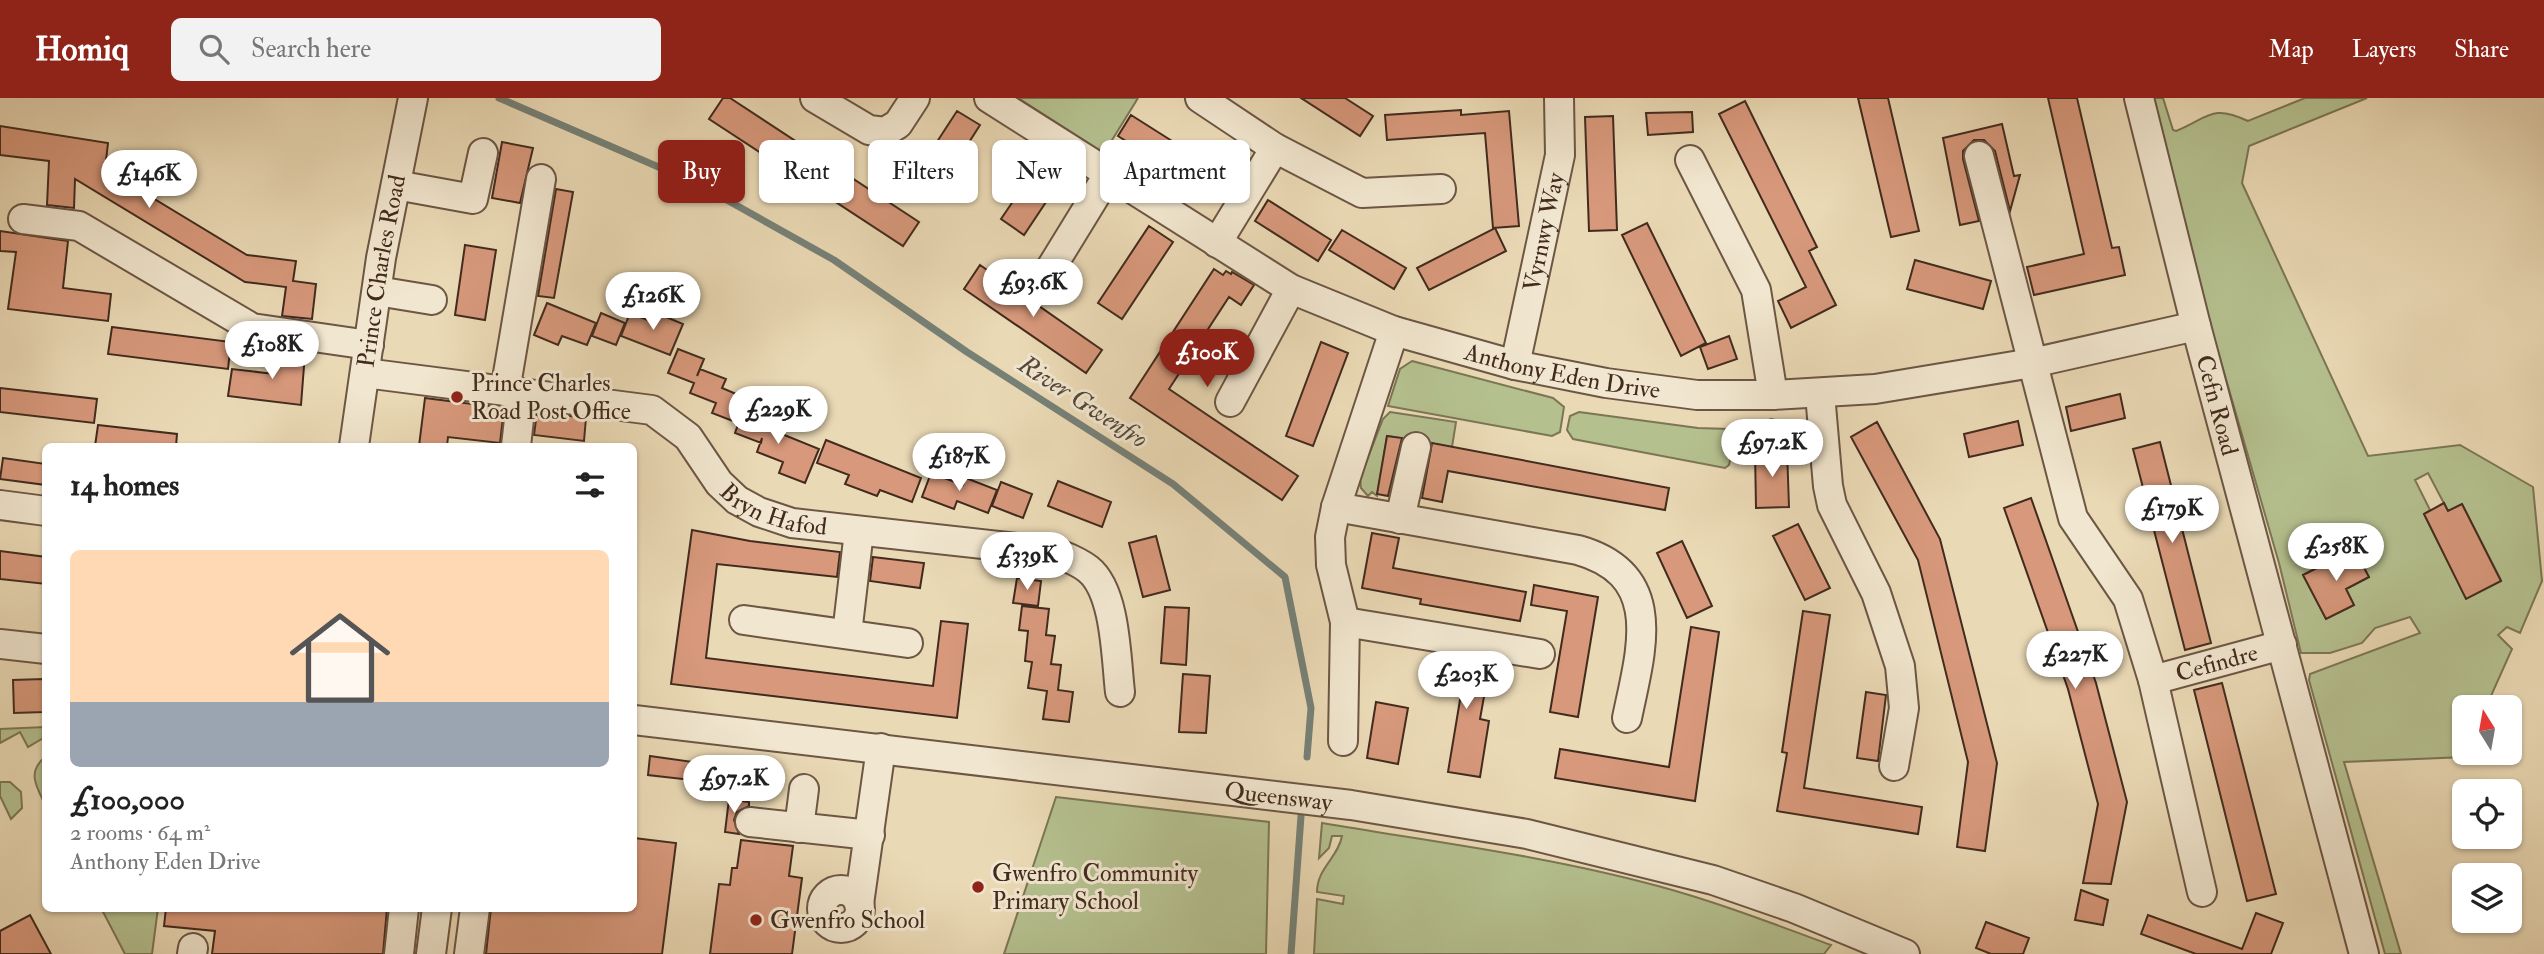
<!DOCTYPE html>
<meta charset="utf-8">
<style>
:root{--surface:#fff;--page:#f2f2f2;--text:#222;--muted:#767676;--line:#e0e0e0;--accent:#8f2418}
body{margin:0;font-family:"IM FELL Double Pica",serif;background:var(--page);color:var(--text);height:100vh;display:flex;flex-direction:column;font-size:26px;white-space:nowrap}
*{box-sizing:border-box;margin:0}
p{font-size:23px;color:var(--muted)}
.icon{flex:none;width:38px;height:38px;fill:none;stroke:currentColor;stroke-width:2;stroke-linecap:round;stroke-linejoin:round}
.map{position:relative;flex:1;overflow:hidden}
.details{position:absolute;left:42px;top:345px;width:595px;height:469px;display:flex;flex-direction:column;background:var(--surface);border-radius:10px;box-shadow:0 2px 5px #0004}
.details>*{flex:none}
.top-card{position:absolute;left:658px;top:42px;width:665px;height:63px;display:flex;gap:14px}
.needle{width:46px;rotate:349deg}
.tools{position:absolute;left:2452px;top:597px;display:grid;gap:14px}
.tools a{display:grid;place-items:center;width:70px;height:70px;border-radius:10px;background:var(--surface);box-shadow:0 2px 5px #0004;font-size:35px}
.price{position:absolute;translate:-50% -60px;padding:0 16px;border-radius:24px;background:#fff;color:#222;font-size:23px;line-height:46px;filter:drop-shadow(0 2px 4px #0008)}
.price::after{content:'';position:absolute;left:50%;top:42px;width:21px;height:16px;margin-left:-10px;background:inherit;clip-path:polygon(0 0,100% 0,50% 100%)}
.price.current{background:var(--accent);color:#fff}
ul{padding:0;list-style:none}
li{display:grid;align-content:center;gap:14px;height:371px;padding:0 28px}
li+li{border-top:2px solid var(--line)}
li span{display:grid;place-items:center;height:217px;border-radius:10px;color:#555}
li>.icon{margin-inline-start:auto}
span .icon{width:126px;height:126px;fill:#fffc;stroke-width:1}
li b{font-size:30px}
h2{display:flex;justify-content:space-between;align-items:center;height:84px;padding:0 28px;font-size:30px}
.tag{padding:0 24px;border-radius:10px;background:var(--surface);box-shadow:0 2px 5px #0004;font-size:24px;line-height:63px}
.tag.current{background:var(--accent);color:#fff}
header{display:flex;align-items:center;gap:42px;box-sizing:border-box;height:98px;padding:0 35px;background:var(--accent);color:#fff}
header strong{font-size:33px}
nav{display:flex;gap:38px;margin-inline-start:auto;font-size:24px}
.search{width:490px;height:63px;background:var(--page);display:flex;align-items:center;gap:18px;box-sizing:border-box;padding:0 24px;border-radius:10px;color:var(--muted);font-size:26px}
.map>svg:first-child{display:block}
.green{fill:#b5c08f;stroke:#7c7656;stroke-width:2;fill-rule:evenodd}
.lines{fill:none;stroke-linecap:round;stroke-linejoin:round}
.stream{stroke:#768177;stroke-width:7}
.building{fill:#d7987b;stroke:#422b1e;stroke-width:2}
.minor-casing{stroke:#6c5644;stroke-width:32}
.minor{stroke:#f1e6cf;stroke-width:28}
.poi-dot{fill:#8f2418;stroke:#f1e6cf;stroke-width:2.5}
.labels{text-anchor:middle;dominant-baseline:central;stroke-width:6;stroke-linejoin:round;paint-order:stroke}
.street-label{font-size:24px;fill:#422b1e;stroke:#f1e6cf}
.poi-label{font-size:24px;fill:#422b1e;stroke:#f1e6cf;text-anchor:start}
.water-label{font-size:26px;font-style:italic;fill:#53483c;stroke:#f1e6cf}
</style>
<header>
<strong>Homiq</strong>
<div class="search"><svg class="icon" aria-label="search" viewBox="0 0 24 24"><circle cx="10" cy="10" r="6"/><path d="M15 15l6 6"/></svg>Search here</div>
<nav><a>Map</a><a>Layers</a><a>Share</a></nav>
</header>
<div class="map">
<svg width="2544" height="856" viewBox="0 0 2544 856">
<rect width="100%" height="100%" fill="#ead9b5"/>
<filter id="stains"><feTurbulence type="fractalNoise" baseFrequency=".00286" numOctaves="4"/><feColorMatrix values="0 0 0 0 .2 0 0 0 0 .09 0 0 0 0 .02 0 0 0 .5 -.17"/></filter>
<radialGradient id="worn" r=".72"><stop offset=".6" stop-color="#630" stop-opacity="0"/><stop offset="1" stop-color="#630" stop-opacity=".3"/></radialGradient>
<path class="green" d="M1018,0h120l-34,55z
M2151,0h12l10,32 3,1c33,-14 36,-27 72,-10l57,-23h62l-118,48 -7,37 126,273 92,-11 73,42 9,94 -22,52 -13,-6 -9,8 14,14 -26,58h-22l1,50 -121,5 57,192h-16l-76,-274 1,-6 110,-41 -10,-16 -35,11 -13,15 -32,10h-29l-22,-90 -92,-319zM2428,375l20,38 14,-7 39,76 -35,18 -42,-84 6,-4 -15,-30zM2354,451l15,28 -23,12 8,16 -28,14 -23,-44z
M1412,263l141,37 11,9 -4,25 -8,4 -164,-30 12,-37z
M1390,314l66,10 -4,25 -65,-11 -10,60 -5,-4 -4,4 -7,-8 -1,-10 23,-59z
M1579,314l119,16 31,1 6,9 -6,27 -4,3 -152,-29 -6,-9 3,-14z
M1771,321c23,7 39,-12 42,27l-71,3 5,-21z
M45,629v10l-17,10 -8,-15 -20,11v-14z
M45,659v47c-9,-18 -18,-32 0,-47z
M0,684h10l11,10 1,16 -11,11 -11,-23z
M1056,699l213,25 -3,132h-262z
M1322,725c112,19 226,33 336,63 59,16 116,38 173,59l-7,9h-510l3,-55 26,5 1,-8 -27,-4c0,-24 21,-34 25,-56h-10l-3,12 -10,10z
M101,810h57l-6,46h-27z"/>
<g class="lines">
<path class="stream" d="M499,0l201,87 134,75 133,92 206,132 112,93 26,131 -4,49
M1291,856l10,-138"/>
</g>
<path class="building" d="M723,0h7l189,124 -16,24 -194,-127z
M1301,0h44l28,18 -13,20z
M1858,0h30l31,133 -28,6z
M2048,0h29l35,150 7,-1 6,28 -91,20 -7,-28 57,-13z
M1745,3l72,146 -8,4 27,54 -45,23 -13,-27 28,-14 -87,-173z
M1461,12v5l48,-4 10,115 -26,2 -8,-95 -98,7 -2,-25z
M957,13l23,14 -39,61 -23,-15z
M1692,14l1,20 -45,3 -2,-22z
M1131,17l101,64 -13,21 -101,-64z
M1613,18l4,114 -28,1 -4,-114z
M2002,26l12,52 6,-1 -10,36 -15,-60 -11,-11h-10l-11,11v8l16,62 -19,4 -17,-87z
M0,28l108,17 -3,26 142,86 49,6 -3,20 23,3 -4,35 -30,-3 4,-29 -41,-5 -170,-103 -1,29 -27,-3 2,-44 -49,-6z
M502,44l31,6 -13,55 -28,-5z
M1041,62l23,15 -40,60 -23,-16z
M556,91l17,3 -19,106 -16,-2z
M1268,102l63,40 -13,21 -63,-40z
M1647,125l59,120 -25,13 -59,-121z
M1149,128l24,16 -51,77 -24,-16z
M1495,130l11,23 -77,39 -12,-22z
M1342,132l64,38 -12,21 -65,-39z
M0,133l68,10 -5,47 48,6 -3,27 -100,-12 8,-57 -16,-1z
M465,147l31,5 -11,70 -30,-5z
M1915,162l76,21 -8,28 -76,-20z
M980,167l122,85 -16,23 -122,-84z
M1214,171l9,6 3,-4 5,3 1,-2 22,13 -13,20 -12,-8 -60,92 129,87 -16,24 -152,-102z
M547,205l49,20 -9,22 -25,-9 -4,9 -24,-10z
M601,215l24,10 -9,22 -24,-9z
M630,215l25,10 4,-9 24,10 -13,31 -49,-19z
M112,229l119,15 -3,27 -120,-15z
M1729,238l8,23 -29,10 -8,-22z
M1321,244l27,11 -35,93 -27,-10z
M277,250l28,5 -4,52 -73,-9 4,-27 42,5z
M678,251l26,10 -7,17 3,-7 26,10 -4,9 26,11 -10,24 -26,-10 4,-10 -26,-10 4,-10 -26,-10z
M0,290l97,11 -3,24 -94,-11z
M2120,296l5,24 -54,13 -5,-24z
M425,300l79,10 -4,35 -52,-6 -1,9h-28z
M744,310l26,11 -3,9 52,21 -14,34 -26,-10 4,-11 -26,-10 5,-14 -1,5 -26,-10z
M537,314l49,6 -2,23 -50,-6z
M2018,323l5,24 -54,12 -5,-23z
M1877,324l63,117 57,224 -12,88 -28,-4 11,-85 -50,-202 -67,-123z
M98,327l79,9 -1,12h-81z
M1387,338l15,2 -14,58 -11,-2z
M826,342l95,38 -9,24 -32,-12 -3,6 -32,-12 4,-9 -32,-12z
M2160,344l51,201 -26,7 -52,-201z
M1432,345l237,45 -4,22 -217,-39 -6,31 -20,-4z
M1787,352l2,57 -33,1 -1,-57z
M3,360l43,6v21l-46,-6z
M931,375l32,12 3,-7 31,12 -9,23 -31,-12 -3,8 -32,-12z
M1058,383l53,21 -9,25 -54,-21z
M1001,384l31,12 -9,24 -31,-12z
M2031,400l65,185 31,119 -16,82 -28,-1 15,-79 -30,-115 -64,-181z
M2444,405l4,8 14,-7 39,77 -35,18 -42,-85z
M1798,426l32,64 -25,12 -32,-64z
M692,432l58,11 90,11 -3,25 -120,-13 -11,94 227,28 8,-65 27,3 -11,94 -286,-34z
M1372,435l27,5 -6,30 133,24 -6,29 -100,-17 1,-5 -59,-11z
M1156,438l14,54 -27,7 -14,-54z
M1682,443l30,65 -25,12 -30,-65z
M2354,451l15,28 -23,12 8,16 -28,14 -23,-44z
M0,453l46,6v27l-46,-5z
M873,459l51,6 -4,25 -50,-7z
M1017,480l24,3 -3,25 -25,-3z
M1534,487l64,12 -20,120 -28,-5 17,-101 -36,-6z
M1022,508l27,3 -3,26 9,1 -4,28 10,1 -3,25 15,2 -4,30 -26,-3 4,-28 -19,-3 4,-26 -7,-1 3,-30 -9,-1z
M1165,509l24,1 -3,57 -25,-2z
M1803,513l27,4 -26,173 118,19 -4,27 -141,-23 10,-58 -5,-1z
M1691,529l28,5 -24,169 -140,-23 5,-29 109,18z
M1435,556l55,9 -10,56 9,2 -9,56 -32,-5 14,-84 -32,-6z
M1183,576l27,2 -4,57 -27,-1z
M43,581l1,33 -30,1 -1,-33z
M2222,585l54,211 -29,7 -53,-211z
M1866,594l20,3 -8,66 -21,-3z
M1376,604l32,6 -10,56 -31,-6z
M650,658l43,6 -2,18 -43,-5z
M729,701l20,3v4l-12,6 -3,8 5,14 -14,-2z
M634,740l42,5 -14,111h-176l5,-46h143z
M741,742l52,6 -4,30 13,2 -10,76h-82l9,-70 11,1 2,-17h5z
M2081,792l27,10 -5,25 -28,-5z
M166,810h221l-4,46h-171l3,-23 -51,-5z
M2256,815l27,10 -12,31h-75l-55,-20 7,-19 94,34z
M30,817l21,39h-51v-23z
M1986,824l43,16 -6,16h-32l-15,-6z"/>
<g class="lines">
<defs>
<g id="minor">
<path d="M815,0l54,32 16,2 13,-8 17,-26"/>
<path id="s1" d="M989,0l302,191 103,42 121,34 91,18 91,12h76l102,-6 157,-26 164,-37"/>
<path d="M1200,0l75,50 87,45 79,-4"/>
<path id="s2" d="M2139,0l57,228 168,628"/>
<path d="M1979,58l94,362 55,81 25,81 49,212"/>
<path d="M1690,62l66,130 17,105"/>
<path d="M396,87l77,14 10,-46"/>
<path d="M23,121l56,7 173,102 117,17"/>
<path d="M1217,145l58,-95"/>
<path d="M1046,178l62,-101"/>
<path d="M377,193l55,9"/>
<path id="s3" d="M1515,267l45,-210 -1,-57"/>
<path id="s4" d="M365,275l287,37 36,27 31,46 18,17 22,12 33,11 262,29c12,5 24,9 34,17 28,22 28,89 32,123"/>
<path d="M505,293l36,-212"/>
<path d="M1820,296l8,92 4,19 44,88 24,73 4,42 -10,58"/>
<path d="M1230,304l61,-113"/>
<path id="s5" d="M354,348l27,-188 32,-160"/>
<path d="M516,348l6,-53"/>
<path d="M0,407l46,6"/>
<path d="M1336,409l242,43c88,25 63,100 49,168"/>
<path d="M1400,421l16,-72"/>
<path d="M744,522l164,23"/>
<path d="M1345,524l195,32"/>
<path d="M847,536l12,-103"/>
<path d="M0,546l46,5"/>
<path id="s6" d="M2153,582l129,-35"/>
<path id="s7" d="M634,622l717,85 176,29 186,46 81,28 111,46"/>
<path d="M1343,643l2,-119 -14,-57 -1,-28 6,-30 58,-176"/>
<path d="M750,724l120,13"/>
<path d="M799,730l5,-39"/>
<circle cx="841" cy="811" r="19"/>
<path d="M859,806l22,-156"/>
<path d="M192,856l1,-6"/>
<path d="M399,856l5,-46"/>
<path d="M431,856l6,-46"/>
<path d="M469,856l6,-46"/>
</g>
</defs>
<use href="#minor" class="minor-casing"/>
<use href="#minor" class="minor"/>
</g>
<g class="poi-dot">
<circle cx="457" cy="299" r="7"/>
<circle cx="978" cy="789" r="7"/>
<circle cx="756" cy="822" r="7"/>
</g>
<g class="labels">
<g class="street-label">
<text stroke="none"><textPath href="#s3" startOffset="136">Vyrnwy Way</textPath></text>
<text stroke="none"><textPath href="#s5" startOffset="177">Prince Charles Road</textPath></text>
<text stroke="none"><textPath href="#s1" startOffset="642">Anthony Eden Drive</textPath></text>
<text stroke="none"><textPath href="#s2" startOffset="317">Cefn Road</textPath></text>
<text stroke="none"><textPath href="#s4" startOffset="453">Bryn Hafod</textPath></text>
<text stroke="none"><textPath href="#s6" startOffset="66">Cefindre</textPath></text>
<text stroke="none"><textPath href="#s7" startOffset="649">Queensway</textPath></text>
</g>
<g class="poi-label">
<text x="471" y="285">Prince Charles<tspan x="471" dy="28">Road Post Office</tspan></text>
<text x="992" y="775">Gwenfro Community<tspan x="992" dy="28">Primary School</tspan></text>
<text x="770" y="822">Gwenfro School</text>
</g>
<g class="water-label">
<text transform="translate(1083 304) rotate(33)">River Gwenfro</text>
</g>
</g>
<rect width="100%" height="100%" filter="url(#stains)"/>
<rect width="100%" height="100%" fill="url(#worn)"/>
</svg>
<div class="tools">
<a><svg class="needle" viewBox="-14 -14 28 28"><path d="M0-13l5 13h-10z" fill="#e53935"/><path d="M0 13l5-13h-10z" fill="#767676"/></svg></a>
<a><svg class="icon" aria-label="locate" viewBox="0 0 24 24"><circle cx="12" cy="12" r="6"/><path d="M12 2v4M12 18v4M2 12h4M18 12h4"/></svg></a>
<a><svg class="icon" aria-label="layers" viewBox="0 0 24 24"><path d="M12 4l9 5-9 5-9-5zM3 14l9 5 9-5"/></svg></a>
</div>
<b class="price" style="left:149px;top:112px">£146K</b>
<b class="price" style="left:1033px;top:221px">£93.6K</b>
<b class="price" style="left:653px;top:234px">£126K</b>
<b class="price" style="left:272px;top:283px">£108K</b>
<b class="price current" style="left:1207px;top:291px">£100K</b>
<b class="price" style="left:778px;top:348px">£229K</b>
<b class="price" style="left:1772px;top:381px">£97.2K</b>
<b class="price" style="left:959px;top:395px">£187K</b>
<b class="price" style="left:2172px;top:447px">£179K</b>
<b class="price" style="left:2336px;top:485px">£258K</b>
<b class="price" style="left:1027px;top:494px">£339K</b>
<b class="price" style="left:2075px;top:593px">£227K</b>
<b class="price" style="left:1466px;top:613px">£203K</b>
<b class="price" style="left:734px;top:717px">£97.2K</b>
<div class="top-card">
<a class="tag current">Buy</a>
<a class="tag">Rent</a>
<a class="tag">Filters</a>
<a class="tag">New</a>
<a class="tag">Apartment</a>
</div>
<section class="details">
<h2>14 homes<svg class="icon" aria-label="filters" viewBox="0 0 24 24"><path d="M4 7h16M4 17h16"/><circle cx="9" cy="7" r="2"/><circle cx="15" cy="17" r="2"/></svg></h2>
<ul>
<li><span style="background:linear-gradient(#ffd9b3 70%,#9aa5b1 0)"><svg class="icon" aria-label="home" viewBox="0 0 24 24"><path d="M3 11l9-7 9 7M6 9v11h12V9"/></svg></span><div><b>£100,000</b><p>2 rooms · 64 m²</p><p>Anthony Eden Drive</p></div></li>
</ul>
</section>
</div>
